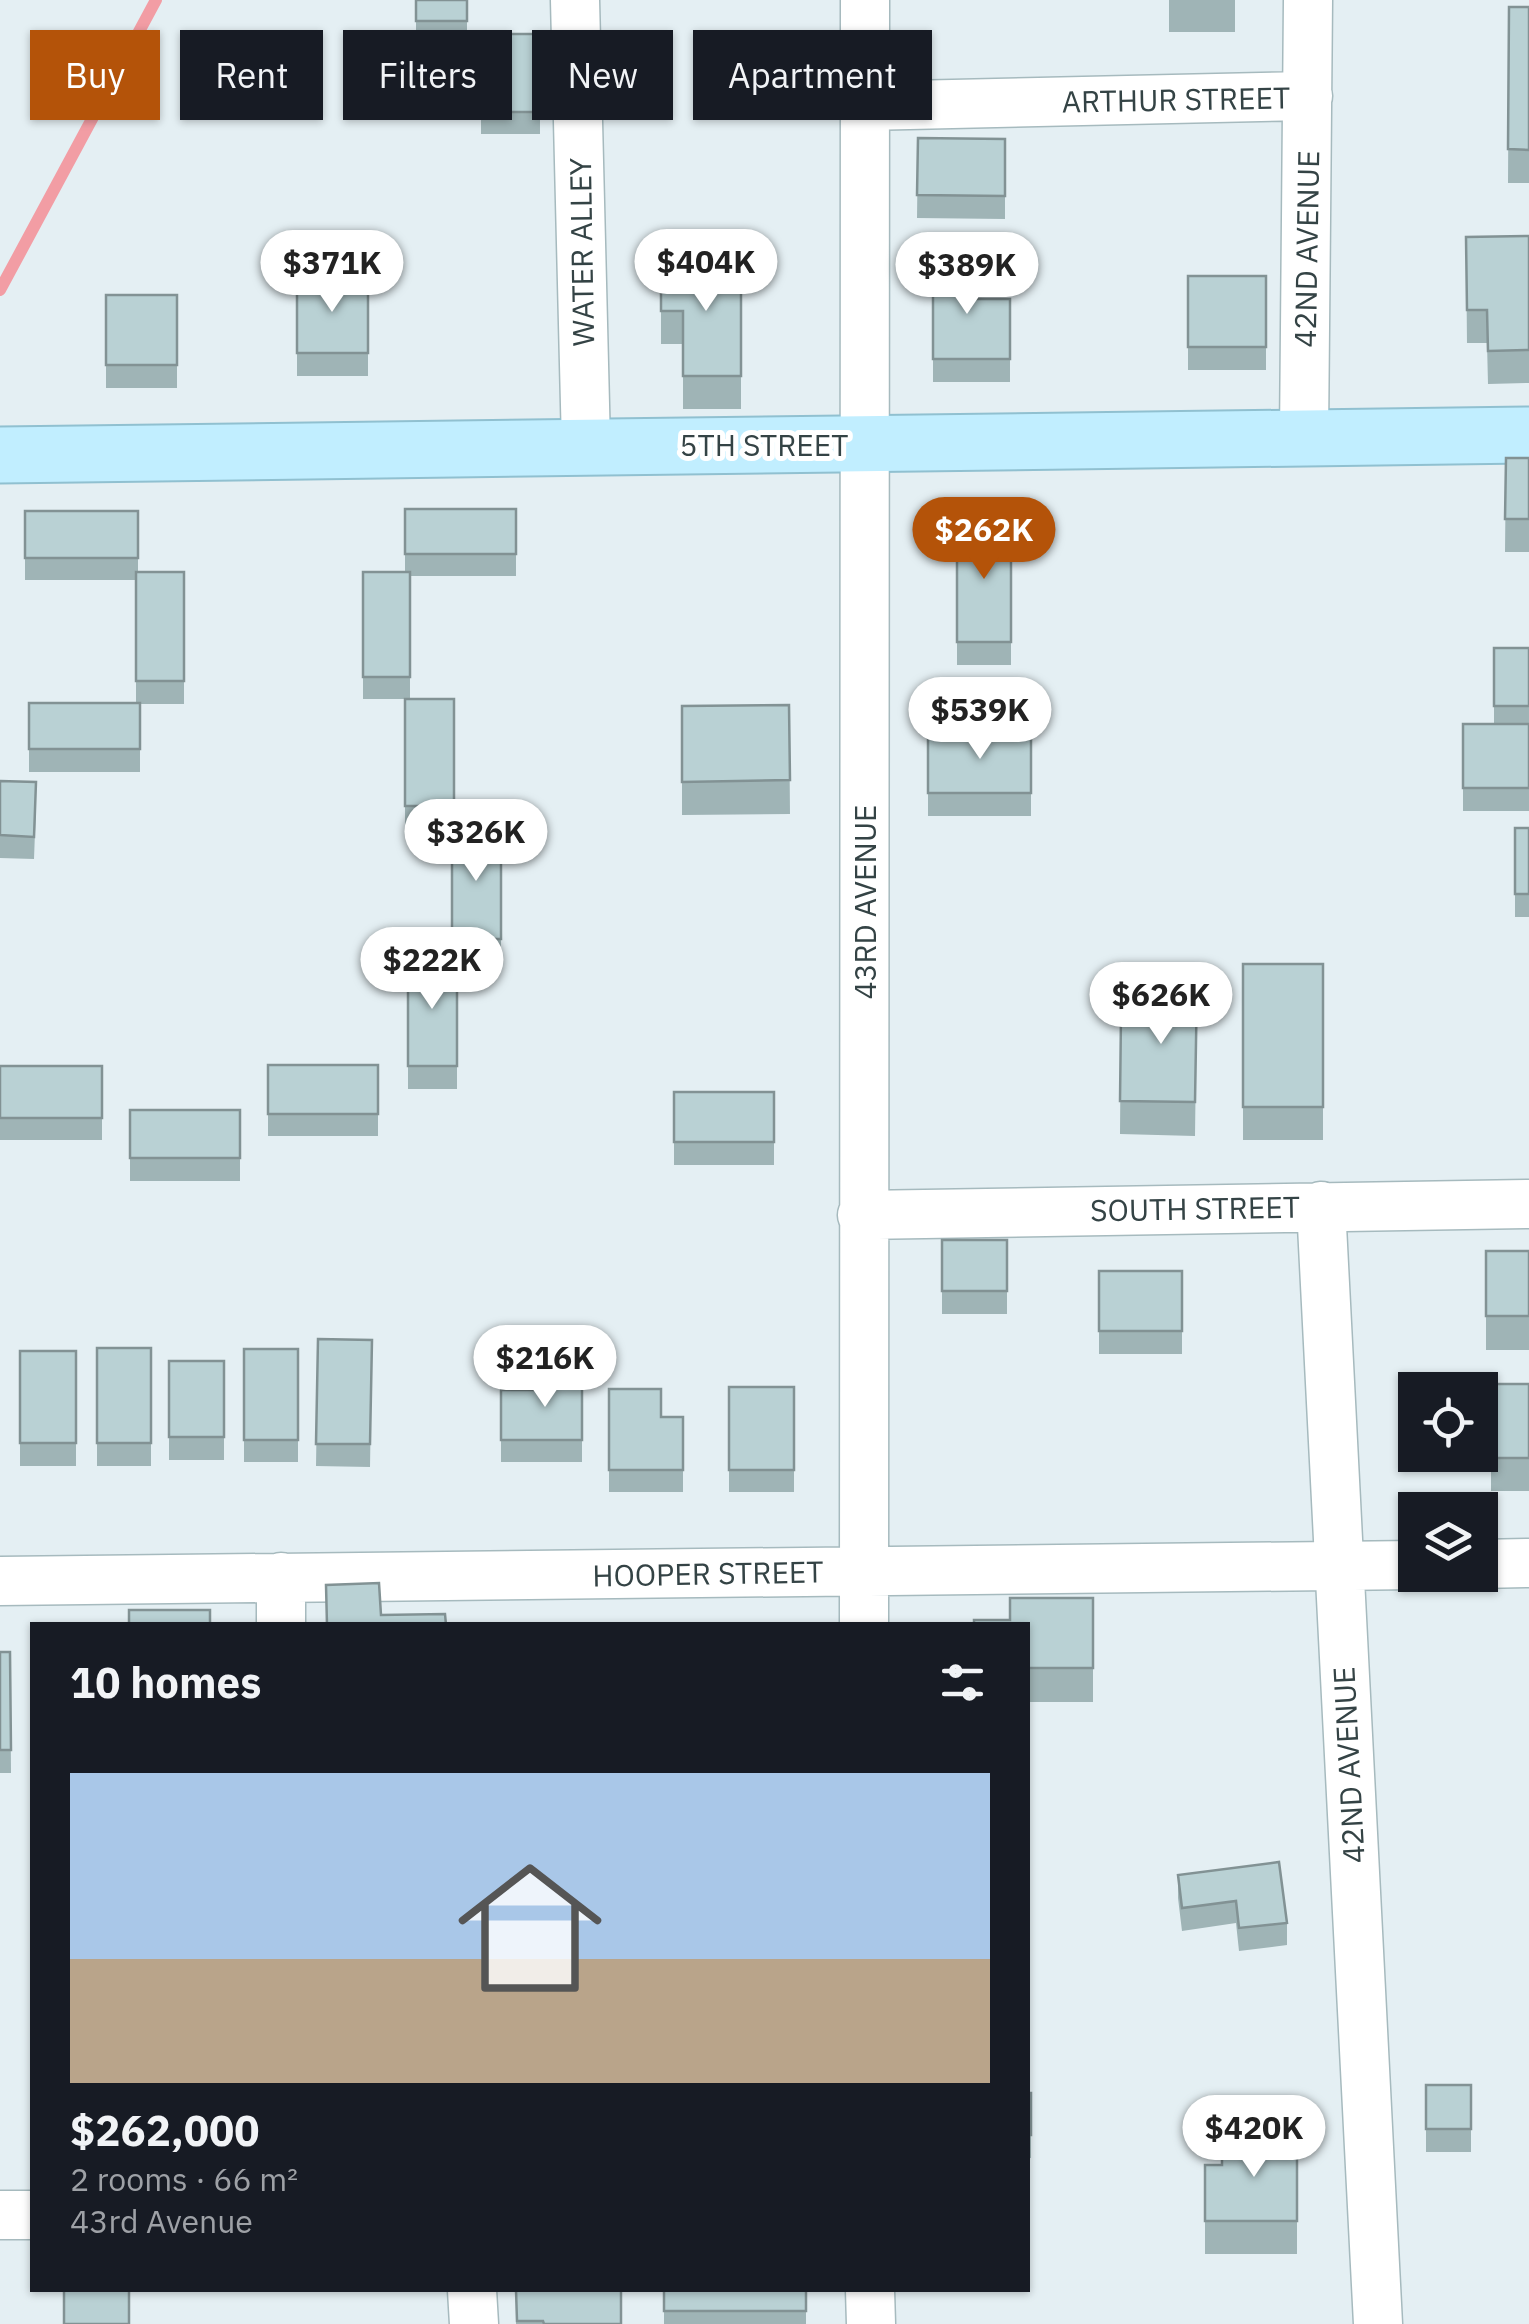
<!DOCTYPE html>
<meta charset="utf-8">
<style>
:root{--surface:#171b24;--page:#20242c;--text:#f1f3f6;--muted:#9ea1a6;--line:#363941;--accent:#b45309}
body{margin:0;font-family:"IBM Plex Sans",sans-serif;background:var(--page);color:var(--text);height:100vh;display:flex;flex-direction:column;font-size:38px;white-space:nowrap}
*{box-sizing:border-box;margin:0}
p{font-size:32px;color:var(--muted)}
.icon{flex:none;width:55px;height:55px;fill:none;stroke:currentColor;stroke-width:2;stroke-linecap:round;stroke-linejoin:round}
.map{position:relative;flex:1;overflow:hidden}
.details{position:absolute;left:30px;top:1622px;width:1000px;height:670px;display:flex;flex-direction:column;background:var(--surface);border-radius:0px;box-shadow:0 2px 8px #0004}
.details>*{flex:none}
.banner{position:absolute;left:30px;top:30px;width:1000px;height:90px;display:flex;gap:20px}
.buttons{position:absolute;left:1398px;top:1372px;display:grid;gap:20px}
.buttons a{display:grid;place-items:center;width:100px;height:100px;border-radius:0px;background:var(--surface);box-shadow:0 2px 8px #0004;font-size:50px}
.price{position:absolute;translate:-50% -85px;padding:0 22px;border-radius:35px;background:#fff;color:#222;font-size:32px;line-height:65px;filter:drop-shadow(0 2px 5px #0008)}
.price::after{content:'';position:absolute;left:50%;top:60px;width:30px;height:22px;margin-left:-15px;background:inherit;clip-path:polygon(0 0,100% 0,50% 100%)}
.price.current{background:var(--accent);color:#fff}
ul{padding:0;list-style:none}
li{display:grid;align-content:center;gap:20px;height:530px;padding:0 40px}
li+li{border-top:2px solid var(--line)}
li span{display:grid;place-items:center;height:310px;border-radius:0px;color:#555}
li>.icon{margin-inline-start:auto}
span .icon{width:180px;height:180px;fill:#fffc;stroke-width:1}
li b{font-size:42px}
h2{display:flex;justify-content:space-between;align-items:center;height:120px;padding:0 40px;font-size:42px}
.chip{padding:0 35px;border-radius:0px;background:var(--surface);box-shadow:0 2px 8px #0004;font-size:35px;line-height:90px}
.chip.current{background:var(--accent);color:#fff}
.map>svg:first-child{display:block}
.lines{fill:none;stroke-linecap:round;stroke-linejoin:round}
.stream{stroke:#f29da4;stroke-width:12}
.street-casing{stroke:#a6babe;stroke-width:51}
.secondary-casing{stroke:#90c0d0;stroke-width:59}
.street{stroke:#fff;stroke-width:48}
.secondary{stroke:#c1eeff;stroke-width:55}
.wall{fill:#9fb4b6}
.building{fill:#b9d1d4;stroke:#829294;stroke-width:2.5}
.labels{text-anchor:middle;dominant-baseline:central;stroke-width:10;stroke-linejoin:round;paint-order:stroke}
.street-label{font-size:30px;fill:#344345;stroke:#fff}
</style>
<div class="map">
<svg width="1529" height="2324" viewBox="0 0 1529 2324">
<rect width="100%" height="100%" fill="#e4eff3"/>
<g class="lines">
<path class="stream" d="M0,290l156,-290"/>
<defs>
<path id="street" d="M575,0l11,445
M865,106l443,-10
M1304,437l4,-437
M1321,1206l57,1118
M862,1215l667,-11
M1480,1564l49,-1
M281,1577v48
M0,1581l1415,-16
M864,1625l1,-1625
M0,2215h32
M472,2290l2,34
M870,2290l1,34"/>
<path id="secondary" d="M0,455l1529,-20"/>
</defs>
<use href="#street" class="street-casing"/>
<use href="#secondary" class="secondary-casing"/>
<use href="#street" class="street"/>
<use href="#secondary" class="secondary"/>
</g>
<path class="wall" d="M416,0h51v44h-51z
M1169,0h66v32h-66z
M1509,7h20v176h-21z
M481,34h59v100h-59z
M918,138l87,1v80l-88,-1z
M1529,236v147l-41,1 -1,-41h-20l-1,-106z
M661,262h80v147h-58v-65h-22z
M933,263l44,36h33v83h-77z
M1188,276h78v94h-78z
M297,277h71v99h-71z
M106,295h71v93h-71z
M1506,458h23v94h-24z
M405,509h111v67h-106v123h44v130h47v133h-44v127h-49v-131h44v-129h-47v-130h-42v-127h42z
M25,511h113v61h46v132h-44v68h-111v-69h107v-123h-111z
M957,523h54v142h-54z
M1494,648h35v163h-66v-87h31z
M789,705l1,109 -108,1v-109z
M928,730h103v86h-103z
M0,781l36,24 -2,54 -34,-1z
M1515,828h14v89h-14z
M1243,964h80v176h-80z
M1197,982l-2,154 -75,-2 1,-119h31z
M268,1065h110v71h-110z
M0,1066h102v74h-102z
M674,1092h100v73h-100z
M130,1110h110v71h-110z
M942,1240h65v74h-65z
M1486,1251h43v99h-43z
M1099,1271h83v83h-83z
M318,1339l54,1 -2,127 -54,-1z
M97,1348h54v118h-54z
M244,1349h54v113h-54z
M20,1351h56v115h-56z
M169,1361h55v99h-55z
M582,1369v93h-81v-72h53z
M1491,1384h38v107h-38z
M729,1387h65v105h-65z
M609,1389l52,28h22v75h-74z
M1093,1598v104h-65v-77l-18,-5z
M0,1652h10l1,121h-11z
M1178,1875l109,48v22l-48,6 -3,-28 -54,8 -4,-33z
M1426,2085h45v67h-45z
M1028,2093h3v65h-3z
M1297,2136v118h-92v-89h17z
M516,2290l105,34h-105z
M664,2290h142v34h-142z"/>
<path class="building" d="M416,0h51v21h-51z
M1509,7h20v143l-21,-1z
M481,34h59v78h-59z
M918,138l87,1v57l-88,-1z
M1529,236v114l-41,1 -1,-41h-20l-1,-73z
M661,262h80v114h-58v-65h-22z
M933,263h44v36h33v60h-77z
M1188,276h78v71h-78z
M297,277h71v76h-71z
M106,295h71v70h-71z
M1506,458h23v61h-24z
M405,509h111v45h-111z
M25,511h113v47h-113z
M957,523h54v119h-54z
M136,572h48v109h-48z
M363,572h47v105h-47z
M1494,648h35v58h-35z
M405,699h49v107h-49z
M29,703h111v46h-111z
M789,705l1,75 -108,2v-76z
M1463,724h66v64h-66z
M928,730h103v63h-103z
M0,781l36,1 -2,55 -34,-2z
M1515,828h14v66h-14z
M452,829h49v110h-49z
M408,958h49v108h-49z
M1243,964h80v143h-80z
M1152,981l45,1 -2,120 -75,-1 1,-86h31z
M268,1065h110v49h-110z
M0,1066h102v52h-102z
M674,1092h100v50h-100z
M130,1110h110v48h-110z
M942,1240h65v51h-65z
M1486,1251h43v65h-43z
M1099,1271h83v60h-83z
M318,1339l54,1 -2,104h-54z
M97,1348h54v95h-54z
M244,1349h54v91h-54z
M20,1351h56v92h-56z
M169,1361h55v76h-55z
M554,1369h28v71h-81v-50h53z
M1491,1384h38v74h-38z
M729,1387h65v83h-65z
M609,1389h52v28h22v53h-74z
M379,1583l2,32 64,-1 1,11h-119l-1,-40z
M1010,1598h83v70h-65v-43h-54v-5h36z
M129,1610h81v15h-81z
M0,1652h10l1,98h-11z
M1279,1862l8,61 -48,5 -3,-27 -54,7 -4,-33z
M1426,2085h45v44h-45z
M1028,2093h3v42h-3z
M1222,2136h75v85h-92v-56h17z
M64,2290h65v34h-65z
M516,2290h105v34h-77l-1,-3h-26z
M664,2290h142v21h-142z"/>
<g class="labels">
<g class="street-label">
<text transform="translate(1176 99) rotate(-1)">ARTHUR STREET</text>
<text transform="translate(1306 249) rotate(-89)">42ND AVENUE</text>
<text transform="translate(581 252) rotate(-91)">WATER ALLEY</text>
<text x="764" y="444">5TH STREET</text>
<text transform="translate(864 902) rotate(-90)">43RD AVENUE</text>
<text transform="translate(1195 1208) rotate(-1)">SOUTH STREET</text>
<text transform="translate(708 1573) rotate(-1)">HOOPER STREET</text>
<text transform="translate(1348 1765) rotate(-93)">42ND AVENUE</text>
</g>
</g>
</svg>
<div class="buttons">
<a><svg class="icon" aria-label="locate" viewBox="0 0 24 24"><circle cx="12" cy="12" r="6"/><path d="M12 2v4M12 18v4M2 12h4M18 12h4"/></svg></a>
<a><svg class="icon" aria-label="layers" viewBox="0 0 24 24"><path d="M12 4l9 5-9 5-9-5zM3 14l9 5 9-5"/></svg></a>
</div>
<b class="price" style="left:706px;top:314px">$404K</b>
<b class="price" style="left:332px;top:315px">$371K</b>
<b class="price" style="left:967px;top:317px">$389K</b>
<b class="price current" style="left:984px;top:582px">$262K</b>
<b class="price" style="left:980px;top:762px">$539K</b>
<b class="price" style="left:476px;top:884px">$326K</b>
<b class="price" style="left:432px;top:1012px">$222K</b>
<b class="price" style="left:1161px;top:1047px">$626K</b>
<b class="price" style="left:545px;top:1410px">$216K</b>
<b class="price" style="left:1254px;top:2180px">$420K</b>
<div class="banner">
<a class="chip current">Buy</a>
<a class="chip">Rent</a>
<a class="chip">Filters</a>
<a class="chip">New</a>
<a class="chip">Apartment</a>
</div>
<section class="details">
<h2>10 homes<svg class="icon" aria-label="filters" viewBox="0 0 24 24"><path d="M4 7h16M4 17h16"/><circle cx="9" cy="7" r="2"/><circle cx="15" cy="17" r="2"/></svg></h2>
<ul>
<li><span style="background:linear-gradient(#a9c7e8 60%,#b9a48a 0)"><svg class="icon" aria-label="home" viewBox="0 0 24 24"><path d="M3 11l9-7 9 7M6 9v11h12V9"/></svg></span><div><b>$262,000</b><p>2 rooms · 66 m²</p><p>43rd Avenue</p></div></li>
</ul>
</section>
</div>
